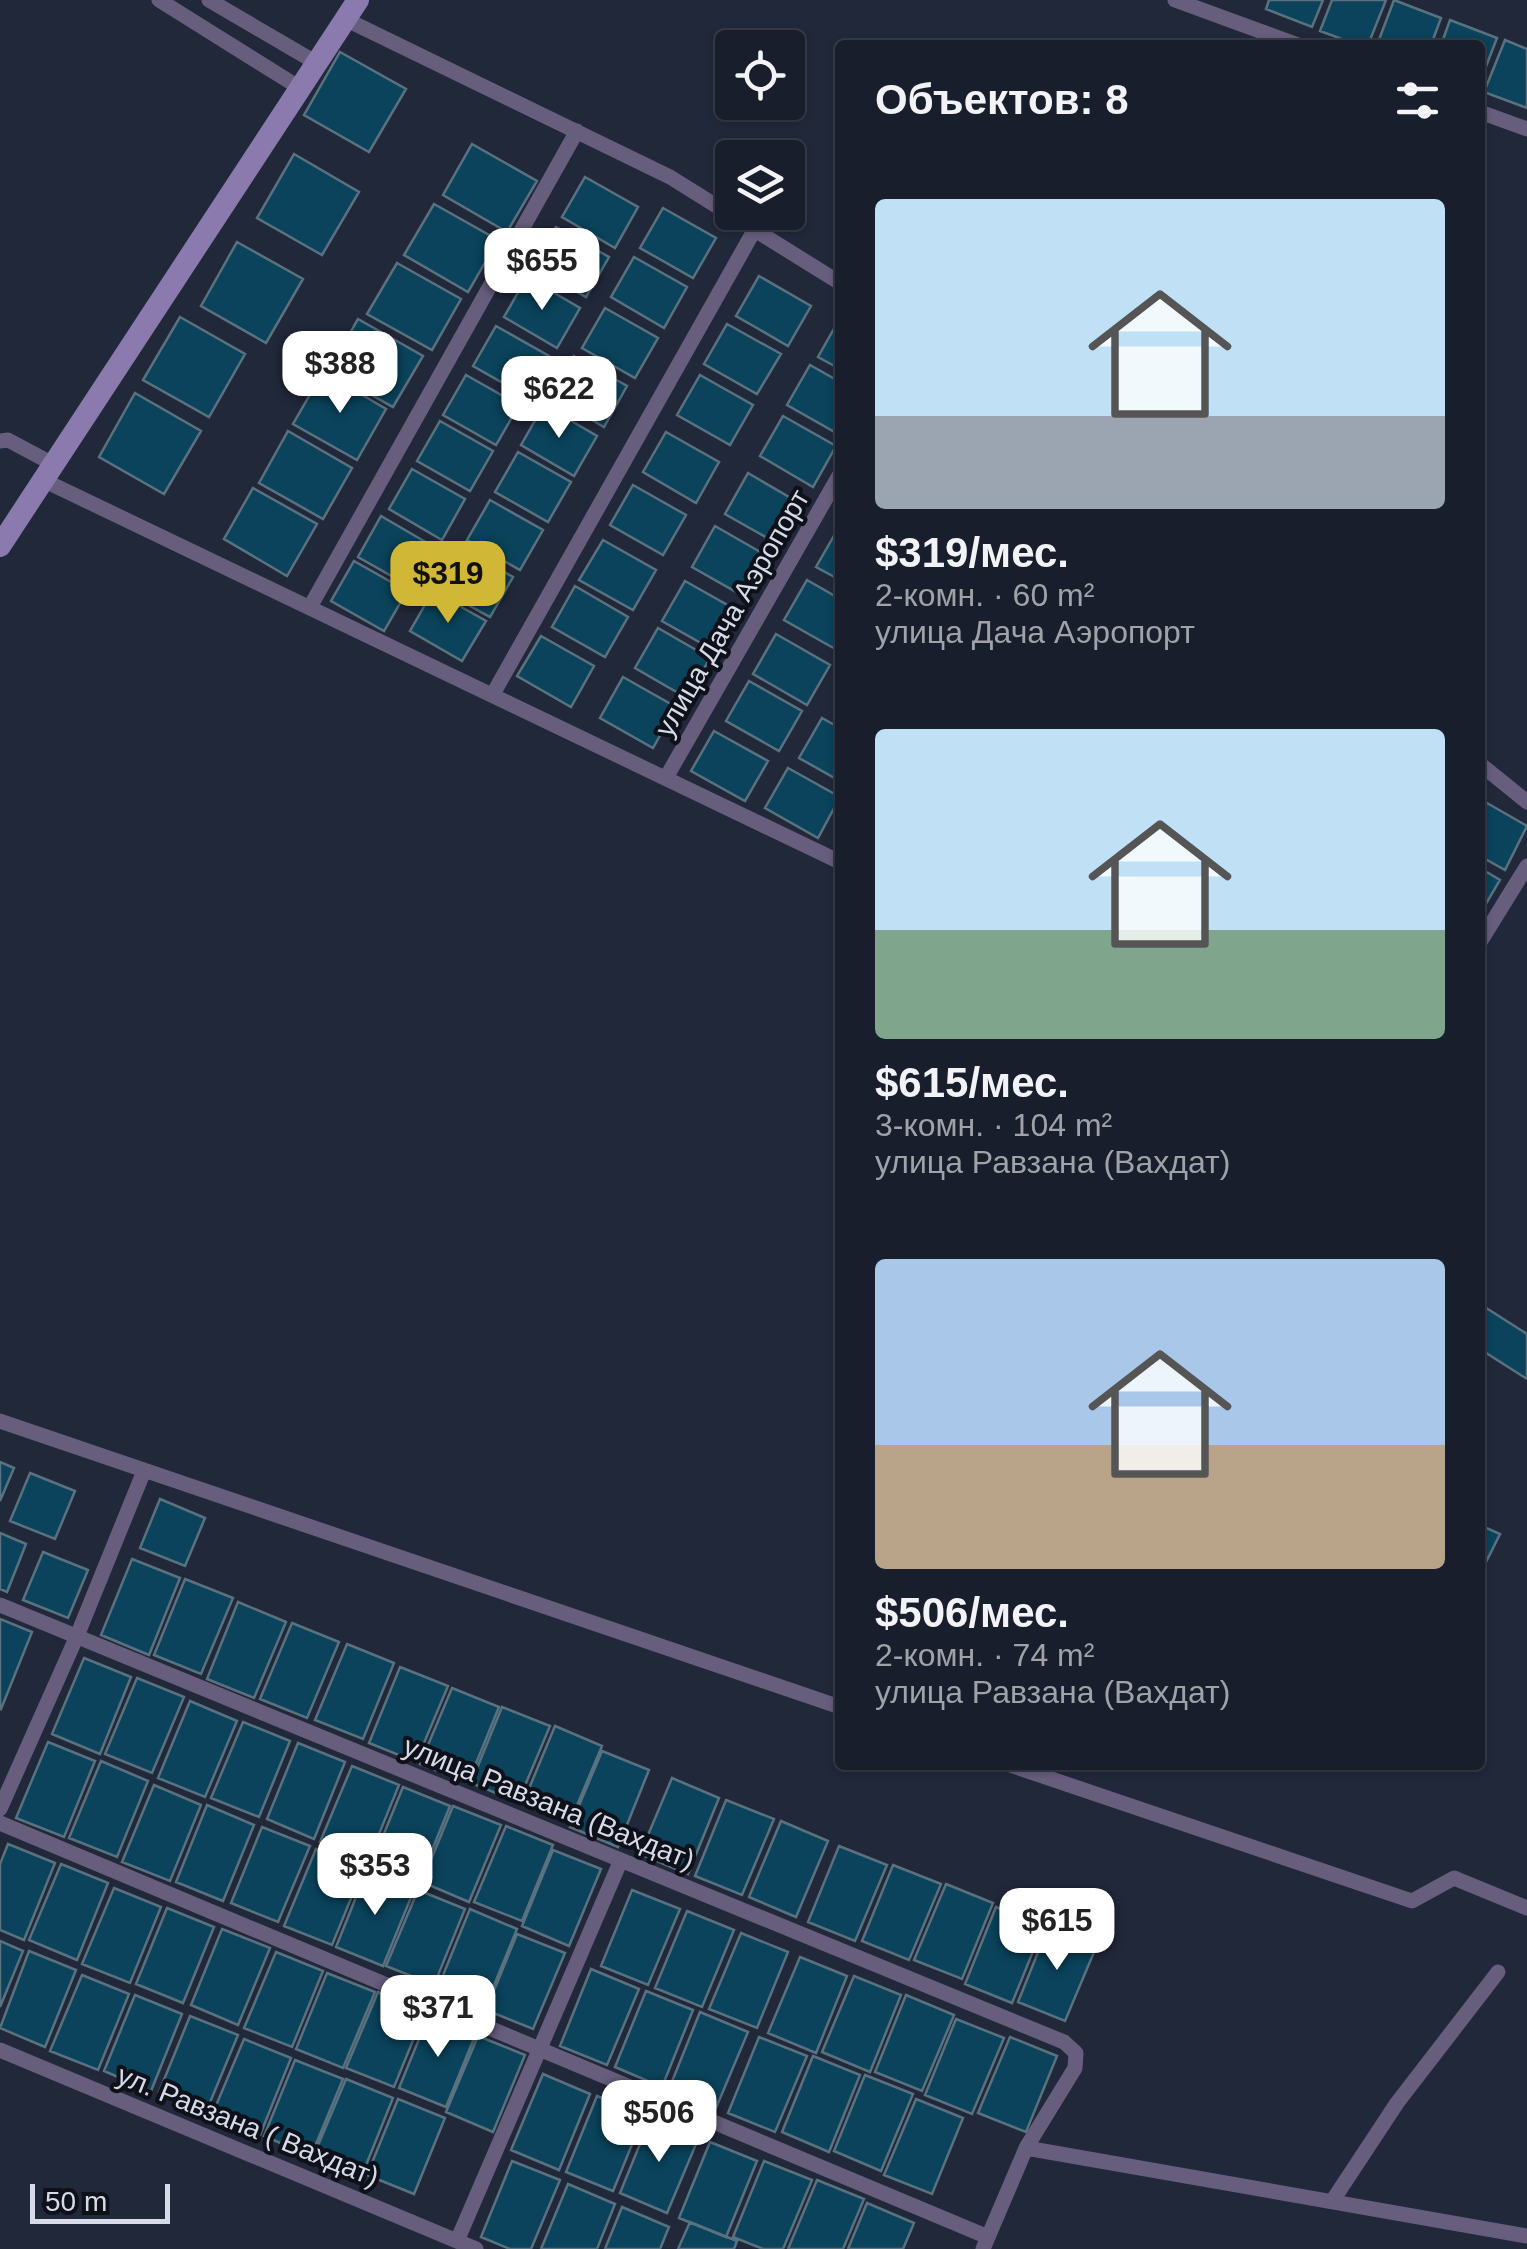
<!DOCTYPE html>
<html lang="ru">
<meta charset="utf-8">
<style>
:root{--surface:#191e2c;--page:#222734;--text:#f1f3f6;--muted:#9fa2a9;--line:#373c48;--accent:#d0b736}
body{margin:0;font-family:Helvetica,sans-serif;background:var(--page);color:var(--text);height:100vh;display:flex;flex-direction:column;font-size:38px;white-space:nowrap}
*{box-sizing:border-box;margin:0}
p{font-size:32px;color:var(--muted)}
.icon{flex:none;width:55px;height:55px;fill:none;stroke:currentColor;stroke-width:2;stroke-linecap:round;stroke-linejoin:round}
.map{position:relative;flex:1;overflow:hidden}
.sheet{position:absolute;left:835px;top:40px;width:650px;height:1730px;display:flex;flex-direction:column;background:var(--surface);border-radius:10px;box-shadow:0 2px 8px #0004,0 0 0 2px var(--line)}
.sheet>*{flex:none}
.tools{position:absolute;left:715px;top:30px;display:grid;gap:20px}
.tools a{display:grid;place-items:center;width:90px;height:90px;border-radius:10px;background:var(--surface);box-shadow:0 2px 8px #0004,0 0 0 2px var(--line);font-size:50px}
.scale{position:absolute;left:30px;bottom:25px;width:140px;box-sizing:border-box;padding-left:10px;border:5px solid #d6dbe7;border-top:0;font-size:28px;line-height:35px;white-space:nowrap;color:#d6dbe7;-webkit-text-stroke:8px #0e1119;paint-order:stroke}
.price{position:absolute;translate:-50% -85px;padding:0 22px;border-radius:20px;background:#fff;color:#222;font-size:32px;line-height:65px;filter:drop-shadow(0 2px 5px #0008)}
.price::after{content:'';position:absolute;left:50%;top:60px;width:30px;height:22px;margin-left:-15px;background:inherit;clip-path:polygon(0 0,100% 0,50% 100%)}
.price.selected{background:var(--accent);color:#111}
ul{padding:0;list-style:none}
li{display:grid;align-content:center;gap:20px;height:530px;padding:0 40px}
li span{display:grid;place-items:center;height:310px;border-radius:10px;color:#555}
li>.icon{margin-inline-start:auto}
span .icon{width:180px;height:180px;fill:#fffc;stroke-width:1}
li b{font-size:42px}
h2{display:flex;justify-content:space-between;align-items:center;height:120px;padding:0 40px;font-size:42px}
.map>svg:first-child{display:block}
.building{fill:#0a435b;stroke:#5a727f;stroke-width:2.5}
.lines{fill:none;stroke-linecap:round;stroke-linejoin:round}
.minor{stroke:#675d7d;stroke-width:15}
.secondary{stroke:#8b7aad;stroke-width:22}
.labels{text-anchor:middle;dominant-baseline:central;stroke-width:8;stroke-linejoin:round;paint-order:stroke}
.street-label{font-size:28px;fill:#d6dbe7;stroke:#0e1119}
</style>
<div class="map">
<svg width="1527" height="2249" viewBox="0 0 1527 2249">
<rect width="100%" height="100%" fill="#21283a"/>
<path class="building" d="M1269,0h54l-11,27 -46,-18z
M1332,0h54l-18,45h-10l-38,-14z
M1394,0l47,18 -10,27h-54z
M1450,20l47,18 -17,44v-37h-39z
M1505,40l22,9v59l-43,-16z
M340,52l66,37 -37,63 -65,-37z
M472,144l65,37 -30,51 -64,-37z
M294,154l65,38 -37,63 -65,-37z
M585,177l53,30 -23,41 -53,-31z
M434,204l64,36 -30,52 -64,-37z
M663,208l53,30 -23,40 -53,-30z
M556,227l53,30 -23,40 -53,-30z
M237,242l66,37 -37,64 -65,-37z
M634,257l53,30 -23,41 -53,-31z
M397,263l64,36 -29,51 -65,-36z
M759,276l52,30 -23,40 -52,-30z
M527,277l53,31 -23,40 -53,-31z
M605,308l53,30 -23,40 -53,-30z
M180,317l65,37 -36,63 -66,-37z
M840,318v51l-22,-12z
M358,319l65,37 -30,51 -64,-36z
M727,324l54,30 -24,40 -53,-30z
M496,326l53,30 -23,40 -53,-30z
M574,356l53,30 -23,41 -53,-31z
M810,365l30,17v53l-53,-30z
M323,372l63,37 -29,51 -64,-36z
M466,375l53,30 -23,40 -53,-30z
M700,375l53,30 -23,40 -53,-30z
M135,393l66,38 -37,63 -65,-37z
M544,405l53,31 -23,40 -53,-31z
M783,416l53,30 -23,41 -53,-31z
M440,421l53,30 -23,40 -53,-30z
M288,431l64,37 -29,51 -64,-36z
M666,432l53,30 -23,41 -53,-31z
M518,452l53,30 -23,40 -53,-30z
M412,469l53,30 -23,41 -53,-31z
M748,473l53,31 -23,40 -53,-30z
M633,485l53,30 -23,40 -53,-30z
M253,488l64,36 -30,52 -63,-37z
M490,500l53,30 -23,40 -53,-30z
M381,516l53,31 -23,40 -53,-30z
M715,526l54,31 -24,40 -53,-30z
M839,527h1v53l-24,-13z
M603,540l53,30 -23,40 -54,-30z
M460,547l53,30 -23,40 -54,-30z
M354,561l53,30 -23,40 -53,-30z
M807,580l33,19 -3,51 -53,-30z
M685,581l53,30 -23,40 -53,-30z
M575,586l53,31 -23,40 -53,-30z
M433,591l53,30 -24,40 -52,-30z
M658,628l52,30 -23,40 -52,-30z
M776,634l54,31 -23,40 -54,-31z
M541,636l53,30 -23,41 -54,-31z
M623,677l53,30 -23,41 -53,-30z
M749,681l53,30 -23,40 -53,-30z
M822,718l18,10v53l-41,-23z
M714,731l54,30 -23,40 -54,-30z
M788,768l52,29 -22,41 -53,-30z
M1480,799l47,27 -22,44 -25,-14z
M1480,868l20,12 -20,34z
M1480,1304l47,30v45l-47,-30z
M0,1462l14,6 -14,33z
M30,1473l45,18 -20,48 -45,-18z
M160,1499l45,19 -20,48 -45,-18z
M1480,1525l20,9 -14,28 -6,-3z
M0,1533l26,11 -19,48 -7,-3z
M43,1552l45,18 -20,48 -45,-18z
M132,1559l48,19 -31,77 -48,-20z
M185,1579l48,19 -32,76 -47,-19z
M238,1602l48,20 -32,76 -47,-19z
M0,1619l32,13 -31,77 -1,-1z
M292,1623l47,19 -32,76 -47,-19z
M347,1644l47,19 -31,76 -48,-19z
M84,1658l47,19 -31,77 -48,-20z
M400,1667l48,19 -32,76 -47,-19z
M137,1678l47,19 -32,76 -47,-19z
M452,1688l47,19 -31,76 -48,-19z
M190,1701l47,20 -32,76 -47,-19z
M502,1707l48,19 -32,76 -47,-19z
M243,1722l47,19 -31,76 -48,-19z
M555,1726l47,20 -32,76 -47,-19z
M48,1742l47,19 -31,76 -48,-19z
M298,1743l47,19 -31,77 -47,-20z
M602,1751l47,19 -31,77 -48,-20z
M101,1761l47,20 -31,76 -48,-19z
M352,1766l47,19 -31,76 -48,-19z
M672,1778l47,20 -31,76 -48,-20z
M154,1785l47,20 -31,76 -48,-19z
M403,1787l47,19 -31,76 -47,-19z
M726,1800l48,19 -32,76 -47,-19z
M207,1805l47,20 -31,76 -47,-19z
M453,1806l48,19 -32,77 -47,-20z
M781,1821l47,20 -32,76 -47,-20z
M506,1826l47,19 -31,76 -48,-19z
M262,1827l48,19 -32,76 -47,-19z
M8,1844l47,19 -31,77 -24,-10v-66z
M839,1846l48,19 -32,76 -47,-19z
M316,1849l47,20 -31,76 -48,-19z
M553,1850l48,19 -32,77 -47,-20z
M61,1864l47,19 -31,77 -48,-20z
M893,1865l48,19 -32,76 -47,-19z
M367,1870l47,20 -31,76 -47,-19z
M946,1884l47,19 -31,76 -48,-19z
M114,1888l47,19 -31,76 -48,-19z
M418,1890l47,19 -31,76 -48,-19z
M632,1890l48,19 -32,76 -47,-19z
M996,1907l47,20 -31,76 -47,-19z
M167,1908l47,19 -31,76 -47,-19z
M470,1909l47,20 -31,76 -47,-20z
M687,1911l47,19 -32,77 -47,-19z
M1049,1925l48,20 -32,76 -47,-19z
M222,1929l48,19 -32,77 -47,-20z
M741,1933l47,19 -31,76 -48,-19z
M517,1934l48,19 -32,76 -47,-19z
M0,1941l23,10 -23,56z
M29,1951l47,19 -31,77 -45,-19z
M276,1952l47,19 -31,76 -48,-19z
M800,1957l47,19 -31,77 -48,-20z
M591,1969l48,20 -32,76 -47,-19z
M327,1973l48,19 -32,76 -47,-19z
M82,1975l47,19 -31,76 -48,-19z
M854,1976l47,19 -31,77 -48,-20z
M646,1991l47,19 -31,77 -47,-20z
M378,1992l47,19 -31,76 -48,-19z
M135,1995l47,19 -31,77 -47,-20z
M906,1995l48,20 -32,76 -47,-19z
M430,2012l47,19 -31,76 -47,-19z
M700,2012l48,20 -32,76 -47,-19z
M190,2016l48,19 -32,77 -47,-20z
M956,2019l48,19 -32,76 -47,-19z
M478,2036l47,19 -32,77 -47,-20z
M759,2037l48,19 -32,76 -47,-19z
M1010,2037l47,19 -31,76 -48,-19z
M244,2039l47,19 -31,77 -48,-20z
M813,2056l47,19 -31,77 -47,-20z
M295,2060l48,19 -32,77 -47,-20z
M543,2074l47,20 -31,76 -48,-20z
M865,2075l48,19 -32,77 -47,-20z
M346,2079l47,19 -31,77 -48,-20z
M597,2096l47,19 -31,76 -47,-19z
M398,2099l47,19 -31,76 -47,-19z
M916,2099l47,19 -31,76 -48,-19z
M651,2117l48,20 -32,76 -47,-20z
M710,2142l47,19 -31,76 -47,-19z
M512,2161l48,19 -29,69h-21l-29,-12z
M764,2161l48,19 -29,69h-20l-30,-12z
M817,2180l47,19 -21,50h-55z
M568,2184l47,20 -18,45h-56z
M867,2203l47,20 -11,26h-55z
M622,2207l47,20 -9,22h-55z
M690,2222l47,19 -3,8h-56z"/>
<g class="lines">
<path class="minor" d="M159,0l141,88
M209,0l106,62
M1175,0l123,45
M345,19l325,158 170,106
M1480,112l47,17
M0,441l8,-1 45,24
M43,480l797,382
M310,607l267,-476
M493,694l262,-465
M1480,764l47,38
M667,776l173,-302
M1480,942l47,-76
M0,1421l840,286
M0,1605l1064,437 12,11 -1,15 -49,80 -43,101
M1010,1765l402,136 42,-23 73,30
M0,1809l77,-173 67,-165
M0,1823l988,414
M0,2050l476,199
M1026,2148l501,88
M1333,2200l64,-97 101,-131
M457,2241l164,-381"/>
<path class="secondary" d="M0,546l358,-546"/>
</g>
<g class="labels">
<g class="street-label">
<text transform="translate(732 613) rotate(-60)">улица Дача Аэропорт</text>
<text transform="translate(549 1803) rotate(22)">улица Равзана (Вахдат)</text>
<text transform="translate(248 2126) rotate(22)">ул. Равзана ( Вахдат)</text>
</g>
</g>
</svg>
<div class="tools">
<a><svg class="icon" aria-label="locate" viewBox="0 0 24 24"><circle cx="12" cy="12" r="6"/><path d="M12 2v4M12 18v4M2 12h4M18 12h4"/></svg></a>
<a><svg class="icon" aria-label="layers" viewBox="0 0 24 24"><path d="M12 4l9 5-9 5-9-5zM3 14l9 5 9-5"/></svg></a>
</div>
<div class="scale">50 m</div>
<b class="price" style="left:542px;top:313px">$655</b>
<b class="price" style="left:340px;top:416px">$388</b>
<b class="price" style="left:559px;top:441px">$622</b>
<b class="price selected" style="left:448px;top:626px">$319</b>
<b class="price" style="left:375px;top:1918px">$353</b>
<b class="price" style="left:1057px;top:1973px">$615</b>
<b class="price" style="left:438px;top:2060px">$371</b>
<b class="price" style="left:659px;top:2165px">$506</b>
<section class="sheet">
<h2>Объектов: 8<svg class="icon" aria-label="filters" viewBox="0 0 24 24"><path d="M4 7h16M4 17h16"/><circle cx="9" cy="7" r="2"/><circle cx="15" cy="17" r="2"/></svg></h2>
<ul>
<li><span style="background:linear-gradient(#bfe0f5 70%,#9aa5b1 0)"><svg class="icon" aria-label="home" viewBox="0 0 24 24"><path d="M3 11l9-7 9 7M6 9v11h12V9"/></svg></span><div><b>$319/мес.</b><p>2-комн. · 60 m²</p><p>улица Дача Аэропорт</p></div></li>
<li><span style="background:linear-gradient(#bfe0f5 65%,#7fa58c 0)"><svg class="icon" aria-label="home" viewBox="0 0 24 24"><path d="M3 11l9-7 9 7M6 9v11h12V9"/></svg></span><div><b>$615/мес.</b><p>3-комн. · 104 m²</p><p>улица Равзана (Вахдат)</p></div></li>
<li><span style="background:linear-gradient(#a9c7e8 60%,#b9a48a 0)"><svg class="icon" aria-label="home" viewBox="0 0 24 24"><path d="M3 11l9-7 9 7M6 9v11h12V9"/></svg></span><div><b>$506/мес.</b><p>2-комн. · 74 m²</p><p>улица Равзана (Вахдат)</p></div></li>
</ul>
</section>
</div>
